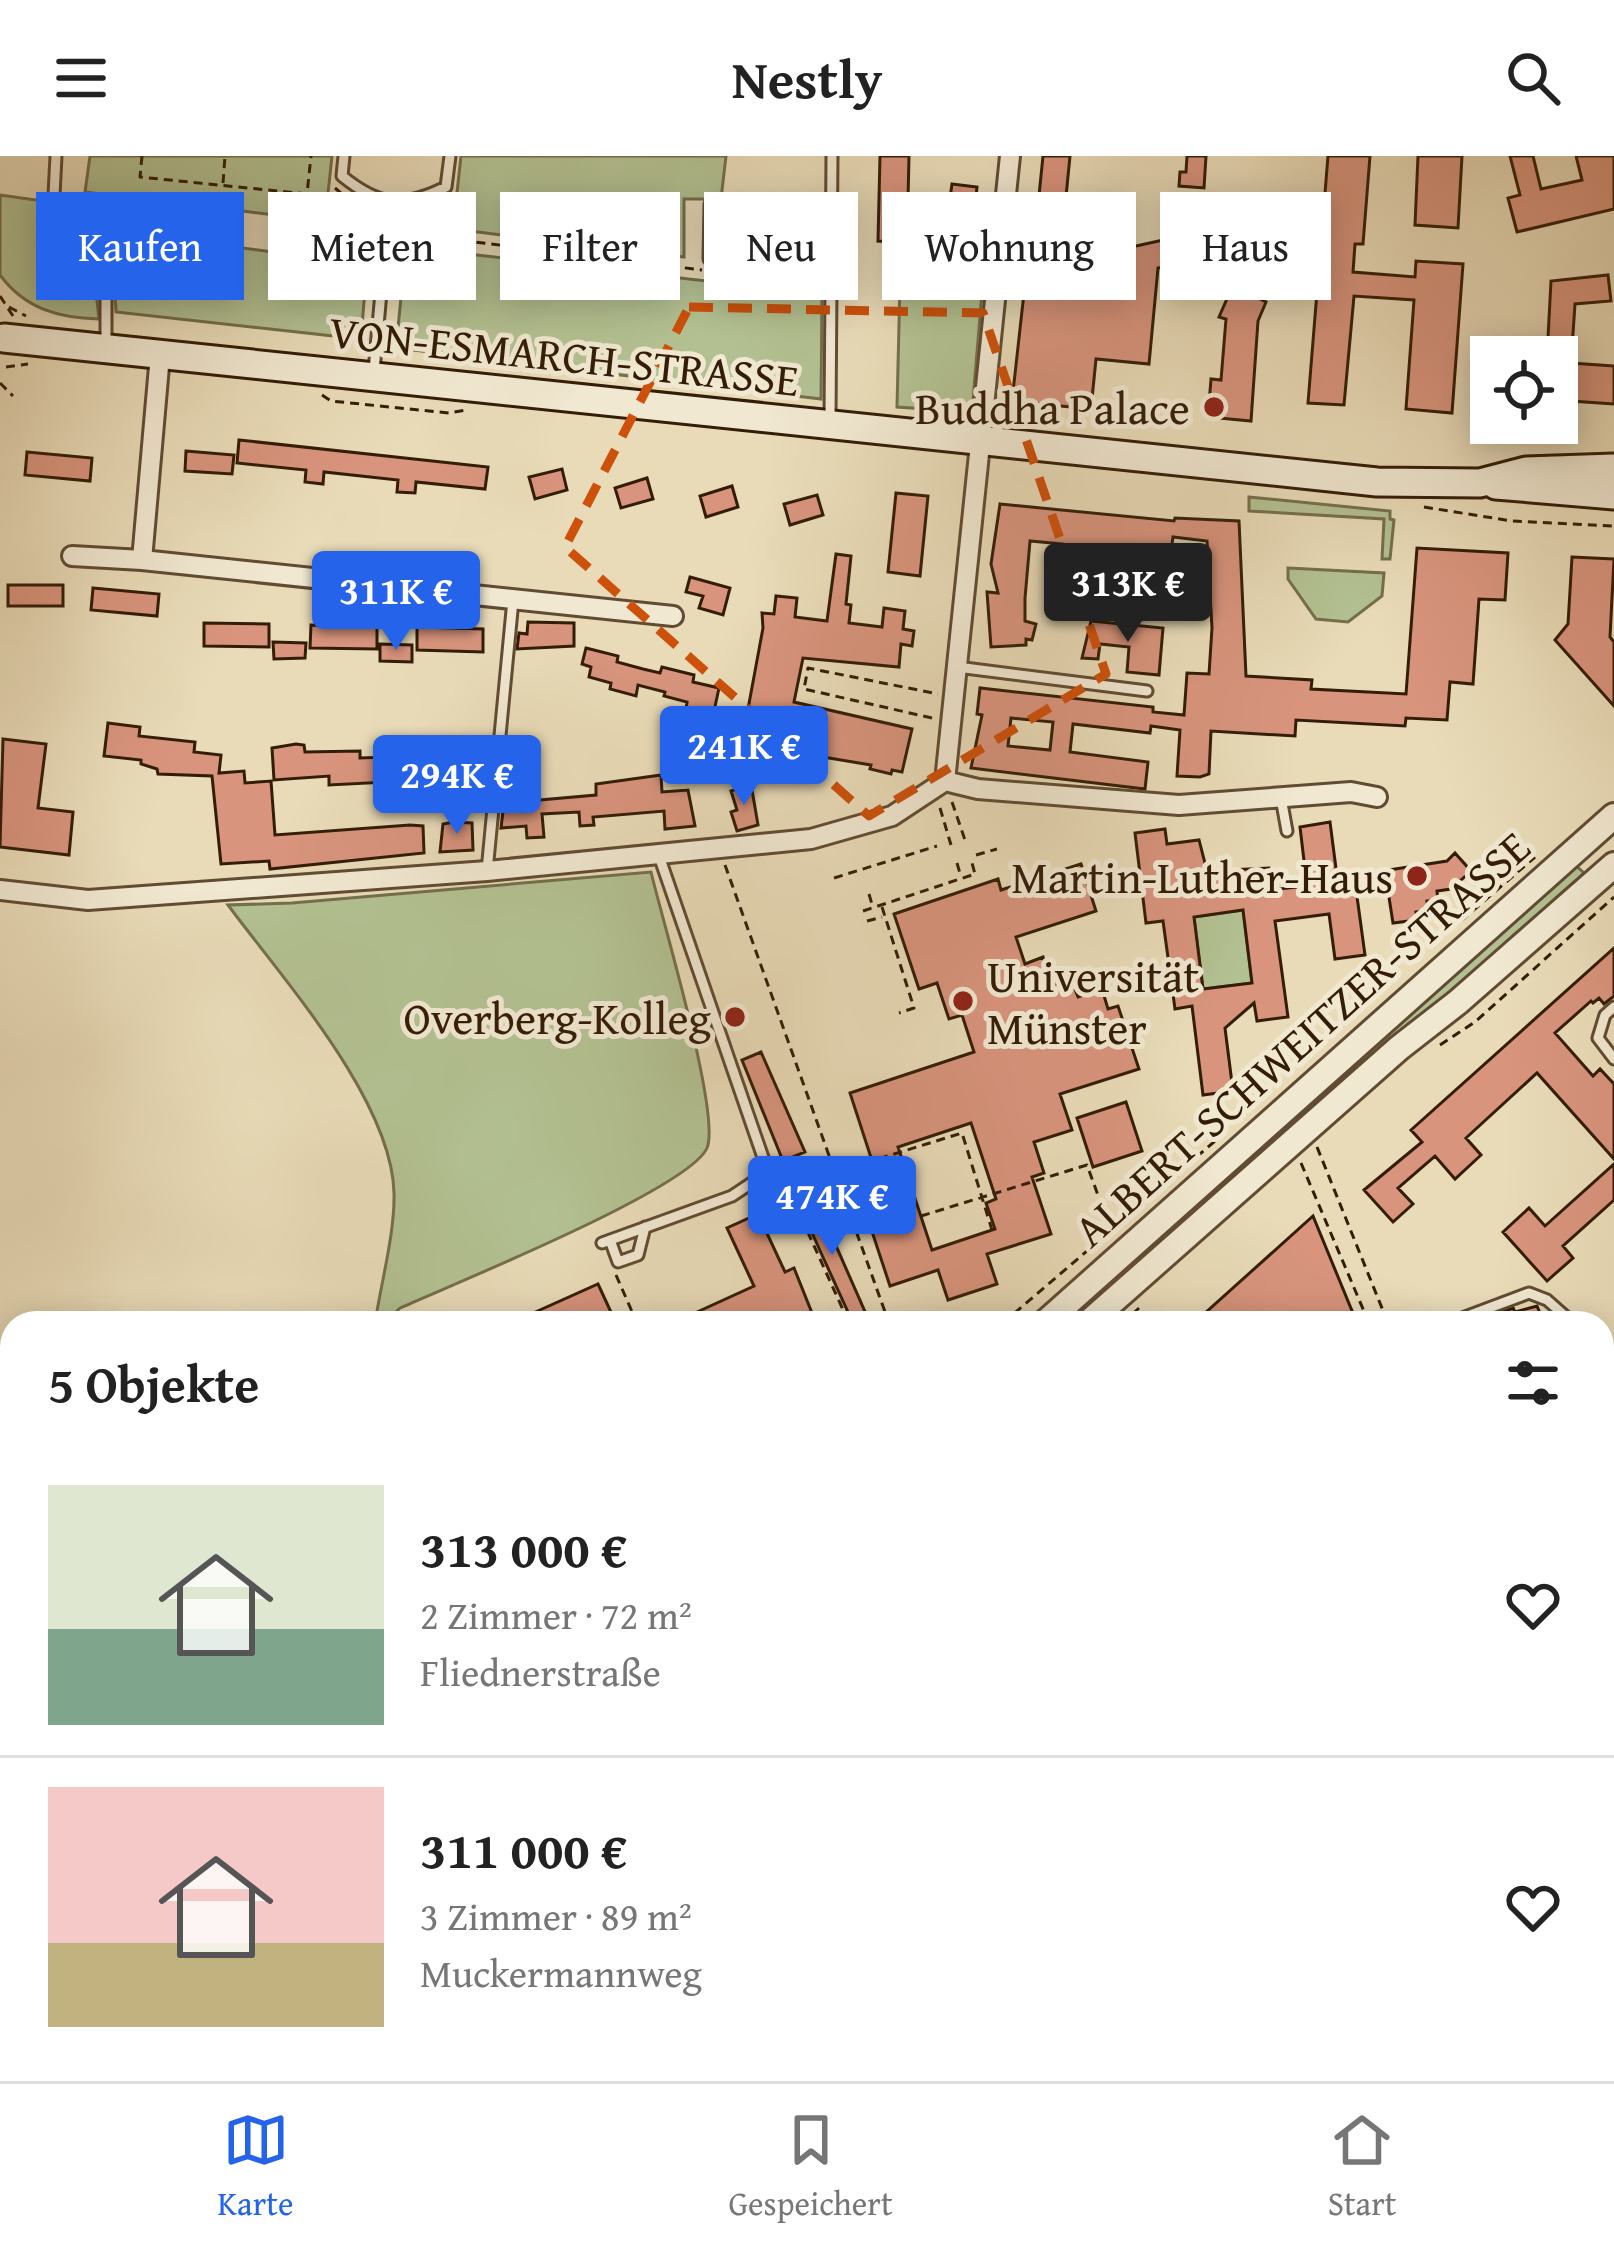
<!DOCTYPE html>
<html lang="de">
<meta charset="utf-8">
<style>
:root{--surface:#fff;--page:#f6f6f6;--text:#222;--muted:#767676;--line:#e0e0e0;--accent:#2563eb}
body{margin:0;font-family:"Gentium Book Plus",serif;background:var(--page);color:var(--text);height:100vh;display:flex;flex-direction:column;font-size:45px;white-space:nowrap}
*{box-sizing:border-box;margin:0}
p{font-size:39px;color:var(--muted)}
.icon{flex:none;width:66px;height:66px;fill:none;stroke:currentColor;stroke-width:2;stroke-linecap:round;stroke-linejoin:round}
.map{position:relative;flex:1;overflow:hidden}
.drawer{position:absolute;left:0px;top:1155px;width:1614px;height:771px;display:flex;flex-direction:column;background:var(--surface);border-radius:36px 36px 0 0;box-shadow:0 6px 30px #0003}
.drawer>*{flex:none}
.hud{position:absolute;left:36px;top:36px;width:1542px;height:108px;display:flex;gap:24px}
.controls{position:absolute;left:1470px;top:180px;display:grid;gap:24px}
.controls a{display:grid;place-items:center;width:108px;height:108px;border-radius:0px;background:var(--surface);box-shadow:0 6px 30px #0003;font-size:60px}
.price{position:absolute;translate:-50% -102px;padding:0 27px;border-radius:12px;background:var(--accent);color:#fff;font-size:39px;line-height:78px;filter:drop-shadow(0 3px 6px #0008)}
.price::after{content:'';position:absolute;left:50%;top:72px;width:36px;height:27px;margin-left:-18px;background:inherit;clip-path:polygon(0 0,100% 0,50% 100%)}
.price.active{background:#222;color:#fff}
ul{padding:0;list-style:none}
li{display:flex;align-items:center;gap:36px;height:300px;padding:0 48px}
li+li{border-top:3px solid var(--line)}
li span{display:grid;place-items:center;flex:none;width:336px;height:240px;border-radius:0px;color:#555}
li>.icon{margin-inline-start:auto}
span .icon{width:144px;height:144px;fill:#fffc;stroke-width:1}
li b{font-size:51px}
h2{display:flex;justify-content:space-between;align-items:center;height:144px;padding:0 48px;font-size:51px}
.pill{padding:0 42px;border-radius:0px;background:var(--surface);box-shadow:0 6px 30px #0003;font-size:42px;line-height:108px}
.pill.active{background:var(--accent);color:#fff}
header{display:flex;justify-content:space-between;align-items:center;height:156px;padding:0 48px;background:var(--surface);font-size:54px;font-weight:600}
.tab-bar{display:flex;justify-content:space-around;align-items:center;height:168px;border-top:3px solid var(--line);background:var(--surface);font-size:33px;color:var(--muted)}
.tab-bar a{display:grid;justify-items:center;gap:6px}
.tab-bar .active{color:var(--accent)}
.map>svg:first-child{display:block}
.green{fill:#b3c192;stroke:#746f4c;stroke-width:3}
.building{fill:#d8947d;stroke:#341d07;stroke-width:3;fill-rule:evenodd}
.lines{fill:none;stroke-linecap:round;stroke-linejoin:round}
.service-casing{stroke:#614c33;stroke-width:15}
.minor-casing{stroke:#614c33;stroke-width:24}
.tertiary-casing{stroke:#614c33;stroke-width:30}
.secondary-casing{stroke:#341d07;stroke-width:33}
.path{stroke:#341d07;stroke-width:3;stroke-dasharray:9 6;stroke-linecap:butt}
.service{stroke:#f1e8d1;stroke-width:9}
.minor{stroke:#f1e8d1;stroke-width:18}
.tertiary{stroke:#f1e8d1;stroke-width:24}
.secondary{stroke:#f1e8d1;stroke-width:27}
.marked{fill:none;stroke:#cd500b;stroke-width:9;stroke-dasharray:24 15;stroke-linejoin:round}
.poi-dot{fill:#8f2418;stroke:#f1e8d1;stroke-width:4.5}
.labels{text-anchor:middle;dominant-baseline:central;stroke-width:10;stroke-linejoin:round;paint-order:stroke}
.street-label{font-size:45px;fill:#341d07;stroke:#f1e8d1}
.poi-label{font-size:45px;fill:#341d07;stroke:#f1e8d1;text-anchor:end}
</style>
<header><svg class="icon" aria-label="menu" viewBox="0 0 24 24"><path d="M4 6h16M4 12h16M4 18h16"/></svg>Nestly<svg class="icon" aria-label="search" viewBox="0 0 24 24"><circle cx="10" cy="10" r="6"/><path d="M15 15l6 6"/></svg></header>
<div class="map">
<svg width="1614" height="1925" viewBox="0 0 1614 1925">
<rect width="100%" height="100%" fill="#e9dbb8"/>
<filter id="stains"><feTurbulence type="fractalNoise" baseFrequency=".00167" numOctaves="4"/><feColorMatrix values="0 0 0 0 .2 0 0 0 0 .09 0 0 0 0 .02 0 0 0 .5 -.17"/></filter>
<radialGradient id="worn" r=".72"><stop offset=".6" stop-color="#630" stop-opacity="0"/><stop offset="1" stop-color="#630" stop-opacity=".3"/></radialGradient>
<path class="green" d="M90,0h242l-7,65 -240,-29z
M461,0h265l-5,43h-37v58l-231,-28z
M0,39l43,6 -2,23 9,26 34,27 12,15 3,27c-40,-1 -74,-10 -99,-44z
M69,70l298,38 -6,75 -245,-27c0,-35 -15,-48 -43,-66z
M406,91l416,47 -1,105 -425,-51z
M900,128l82,9 -10,119 -75,-5z
M1249,341l141,14v8l4,1 -4,39h-8l2,-40 -135,-8z
M1288,412l96,5 -2,23 -34,26 -32,-3 -28,-40z
M1573,707l11,10 -484,432 -21,18h-7l47,-55z
M651,716c11,47 70,242 56,276 -18,41 -256,137 -307,160l-15,15h-10c6,-40 20,-90 19,-130 -2,-93 -112,-215 -166,-288l64,-2z
M1243,754l9,73 -49,6 -9,-72z
M0,1396l12,10v269l-12,-14v-144l6,-9v-35l-6,-5z"/>
<path class="building" d="M880,0h29l-2,87 -29,-2z
M1043,0h27l-6,61 -27,-2z
M1187,0h19l-2,32 -25,-2 1,-14h6z
M1328,0h42l-7,88h-8l-2,28 62,5 1,-16 47,3 -11,149 -46,-4 8,-109 -60,-4 -10,109 -36,-2z
M1418,0h44l-4,72 -43,-3z
M1510,0h23l8,33 41,-9 -6,-24h38v53l-97,23 -9,-34 12,-3z
M952,28l25,3 -9,88 -26,-2 2,-10 -5,-1 6,-65 5,1z
M819,55l1,41 -87,-1 -1,-38z
M1267,57l23,2 -2,29 -27,-1v3l-33,2 1,4 -22,4 -6,-29z
M1163,84l6,26 -11,2 -9,96 -53,-5 -5,50 -79,-8 17,-153 97,10 1,-10z
M1608,119l3,26 -36,3 -4,59 43,3v38l-57,-4v-43h-10l4,-76z
M1233,129l33,17 -8,19 -7,100 -43,-4 3,-38 10,1 5,-61 -7,-2z
M239,284l249,27 -3,22 -69,-7 -1,11 -18,-1 1,-12 -74,-8 -1,12 -18,-2 1,-12 -69,-7z
M186,295l48,4 -2,19 -47,-3z
M27,296l65,6 -2,23 -65,-6z
M562,313l5,21 -32,9 -6,-22z
M647,322l6,21 -32,9 -6,-20z
M732,330l6,21 -32,10 -6,-21z
M896,337l32,3 -8,80 -32,-4z
M817,339l6,20 -33,10 -6,-21z
M1000,348l174,17 1,-3 64,3 7,155 66,4 -1,9 95,5 11,-146 91,5 -3,47 -26,-1 -6,85 -23,-2 -3,38 -41,-2 -1,8 -109,-6 -1,16 -84,-5 -2,43 -9,3 -23,-1 3,-46 -29,-4 -1,7 -77,-9 -3,28 78,10 -3,27 -174,-21 11,-53 -5,-1 3,-26 173,19v5l31,3 3,-42 22,1 3,-46 -5,-87 -34,-4 -3,22 -107,-11v-4l-33,-3 -5,57v23l11,3 -4,16 -6,-1v6l-35,2 -4,-55 11,1 -7,-29zM1011,562l42,4 -3,28 -42,-4z
M836,398l15,2 -5,48 5,1 -2,18 33,4 2,-19 21,3 -2,18 11,2 -2,15 -11,-2 -2,23 -96,-9 -9,44 118,27 -10,43 -10,-2 -1,4 -21,-5 1,-4 -60,-10 1,-4 -38,-8 -1,4 -30,-11 20,-108 -1,-15 12,1 2,-18 21,2 -2,19 32,4z
M1572,401l42,2 -4,78 4,5v64l-59,-66 13,-16z
M690,421l40,11 -7,27 -24,-7 4,-12 -17,-4z
M8,429h55v21h-55z
M93,432l66,6 -2,22 -66,-6z
M1091,465l72,7 -4,47 -32,-3 2,-25 -29,-3 -2,15 -16,-1z
M528,466l46,1v23l-57,3 2,-16 8,1z
M204,467l65,1v23l-65,-1z
M311,469l66,2v22l-67,-1z
M417,471l66,2v23l-66,-2z
M273,486l33,1 -1,15 -31,1z
M380,488l32,1v17l-32,-1z
M586,492l32,8 -1,6 26,7 17,4 2,-6 32,8 -1,7 26,6 -6,28 -27,-7 1,-7 -23,-6 1,-4 -27,-7 -2,11 -26,-7 1,-6 -22,-6 2,-10 -9,-3z
M108,567l32,4 -1,9 56,6 -1,10 27,3 -2,18 25,-2 1,12 26,-2 4,54 135,-10 13,1 1,27 -154,16 -1,-8 -48,3 -9,-88 -54,-2 -1,-5 -16,-5v-4l-37,-4z
M3,583l43,5 -8,64 35,4 -4,43 -69,-8z
M296,588l8,1 1,7 55,-1v7l58,-2 2,32 -33,2v-8l-58,3v-9l-55,4 -2,-32z
M450,602l31,4 -4,47 -20,-17 -11,-1z
M661,619l1,17 26,-2 7,36 -30,3 -1,-18 -71,6 1,8 -14,1 -1,-14 -37,2 2,23 -17,1 -1,-12 -25,2 3,-25 92,-8v-11z
M751,628l7,41 -21,6 -6,-19 6,-2 -6,-19z
M454,666l18,1 1,27 -33,2 3,-28z
M1330,666l8,62 17,-2 10,73 -30,4 -6,-45 -54,7 13,96 -31,4 -3,-18 -29,25 8,63 -30,4 -11,-89 -17,3 -12,-88 -17,2 -11,-90 30,-4 2,15 32,-4 8,31 62,-3 2,22 36,-4 -7,-59zM1243,754l9,73 -49,6 -9,-72z
M1455,697l16,18 -20,18 -14,2 1,9 -11,1 1,9 -12,2 1,8 -24,3 -5,-32 -17,2 -2,-20 78,-12z
M1081,708l15,47 -80,26 9,27 18,-7 9,28 19,-6 7,18 24,-8 6,20 10,-3 21,63 -79,25 12,36 -38,12 10,31 -12,4 19,57 -64,20 10,30 -49,16 -10,-30 -48,16 -35,-106 21,-7 -26,-80 124,-41 -12,-37 -13,4 -12,-36 -18,6 -25,-75 104,-35 3,11zM971,967l25,76 -10,4 9,26 -63,21 -34,-103z
M1614,792v48l-10,8 -5,-6 -6,5 -2,-2 -36,32 38,43 7,-7 14,15v75l-77,-86 -71,65 15,17 -26,24 -20,-23 -37,32 15,16 -20,18 -29,-32 58,-48 -11,-12z
M761,896l44,100 -22,9 -41,-101z
M1126,946l16,49 -49,16 -16,-49z
M1614,1008v36l-51,46 10,12 -26,23 -44,-49 26,-24 16,18z
M810,1034l27,58 33,75h-17l-31,-68 -26,-58z
M758,1058l27,58 9,-4 22,55h-143l81,-37 -27,-58z
M1313,1060l44,107h-163z
M598,1128l18,39h-105z
M1537,1150l7,17h-69l38,-15 2,4z"/>
<g class="lines">
<defs>
<path id="service" d="M56,0l-4,78 14,21 21,15 19,25v49
M344,0l-2,20c38,31 61,32 104,11l4,-31
M830,106l-121,-3 1,-55 121,-2
M374,215l15,-169
M830,263l2,-263
M957,511l190,24
M1281,642l6,33
M487,715l26,-271
M1614,851l-9,8 -7,23 16,21
M610,1084l8,22 20,-7 7,-28
M602,1087l130,-47 36,-24 -110,-319
M438,1166l1,1
M1449,1167l80,-30 18,7 26,23
M1602,1216l12,25
M1602,1255l12,-5
M1602,1910l12,-6
M1566,1925l26,-11"/>
<path id="minor" d="M160,199l-18,205 531,56
M72,400l70,4
M945,625l33,8 201,16 172,-13 26,5
M0,734l88,10 399,-29 324,-32 81,-23 53,-35 65,-625
M0,1780l12,-5"/>
<path id="tertiary" d="M1045,1167l569,-507
M1088,1167l311,-275 59,-46 156,-137
M0,1345l12,11"/>
<path id="secondary" d="M4,182l1373,144 103,1 46,-12 88,-3
M1496,329l118,10"/>
</defs>
<use href="#service" class="service-casing"/>
<use href="#minor" class="minor-casing"/>
<use href="#tertiary" class="tertiary-casing"/>
<use href="#secondary" class="secondary-casing"/>
<path class="path" d="M142,0l-2,21 167,17 4,-38
M223,27l2,-27
M335,32l14,12
M402,77l300,37
M1021,87l91,9 -2,25
M741,119l74,9
M0,140l13,20
M9,151l17,9
M6,211l22,-3
M0,227l13,13
M322,239l9,6 118,12 17,-3
M1424,351l88,14 102,5
M932,562l-128,-29 4,-21 130,26
M952,646l13,38
M940,652l11,37
M976,699l21,-6
M957,707l4,14
M725,709l164,458
M834,722l103,-32
M869,738l4,14
M882,751l32,101 -15,5
M863,755l112,-37 -4,-15
M867,765l15,-4
M1461,765l74,-64
M1440,889l35,-23 139,-125
M1317,991l71,176
M1301,1007l68,160
M836,1016l126,-39 30,97
M777,1025l14,14 58,128
M921,1060l166,-51 24,66
M616,1119l21,48
M1003,1167l219,-188
M1123,1167l16,-15
M0,1311l12,10
M0,1377l12,10
M1602,1815l12,27"/>
<use href="#service" class="service"/>
<use href="#minor" class="minor"/>
<use href="#tertiary" class="tertiary"/>
<use href="#secondary" class="secondary"/>
</g>
<path class="marked" d="M689,151l294,6 123,361 -237,142 -304,-269z"/>
<g class="poi-dot">
<circle cx="1214" cy="251" r="12"/>
<circle cx="1417" cy="720" r="12"/>
<circle cx="963" cy="845" r="12"/>
<circle cx="735" cy="861" r="12"/>
</g>
<g class="labels">
<g class="street-label">
<text transform="translate(564 199) rotate(6)">VON-ESMARCH-STRASSE</text>
<text transform="translate(1301 882) rotate(-42)">ALBERT-SCHWEITZER-STRASSE</text>
</g>
<g class="poi-label">
<text x="1190" y="251">Buddha Palace</text>
<text x="1393" y="720">Martin-Luther-Haus</text>
<text x="987" y="819" text-anchor="start">Universität<tspan x="987" dy="52">Münster</tspan></text>
<text x="711" y="861">Overberg-Kolleg</text>
</g>
</g>
<rect width="100%" height="100%" filter="url(#stains)"/>
<rect width="100%" height="100%" fill="url(#worn)"/>
</svg>
<div class="controls">
<a><svg class="icon" aria-label="locate" viewBox="0 0 24 24"><circle cx="12" cy="12" r="6"/><path d="M12 2v4M12 18v4M2 12h4M18 12h4"/></svg></a>
</div>
<b class="price active" style="left:1128px;top:489px">313K €</b>
<b class="price" style="left:396px;top:497px">311K €</b>
<b class="price" style="left:744px;top:652px">241K €</b>
<b class="price" style="left:457px;top:681px">294K €</b>
<b class="price" style="left:832px;top:1102px">474K €</b>
<div class="hud">
<a class="pill active">Kaufen</a>
<a class="pill">Mieten</a>
<a class="pill">Filter</a>
<a class="pill">Neu</a>
<a class="pill">Wohnung</a>
<a class="pill">Haus</a>
</div>
<section class="drawer">
<h2>5 Objekte<svg class="icon" aria-label="filters" viewBox="0 0 24 24"><path d="M4 7h16M4 17h16"/><circle cx="9" cy="7" r="2"/><circle cx="15" cy="17" r="2"/></svg></h2>
<ul>
<li><span style="background:linear-gradient(#dfe7d0 60%,#7fa58c 0)"><svg class="icon" aria-label="home" viewBox="0 0 24 24"><path d="M3 11l9-7 9 7M6 9v11h12V9"/></svg></span><div><b>313 000 €</b><p>2 Zimmer · 72 m²</p><p>Fliednerstraße</p></div><svg class="icon" aria-label="heart" viewBox="0 0 24 24"><path d="M12 20l-8-8c-3-5 5-10 8-4 3-6 11-1 8 4z"/></svg></li>
<li><span style="background:linear-gradient(#f6c9c9 65%,#c2b280 0)"><svg class="icon" aria-label="home" viewBox="0 0 24 24"><path d="M3 11l9-7 9 7M6 9v11h12V9"/></svg></span><div><b>311 000 €</b><p>3 Zimmer · 89 m²</p><p>Muckermannweg</p></div><svg class="icon" aria-label="heart" viewBox="0 0 24 24"><path d="M12 20l-8-8c-3-5 5-10 8-4 3-6 11-1 8 4z"/></svg></li>
</ul>
</section>
</div>
<nav class="tab-bar">
<a class="active"><svg class="icon" aria-label="map" viewBox="0 0 24 24"><path d="M3 6l6-2 6 2 6-2v14l-6 2-6-2-6 2zM9 4v14M15 6v14"/></svg>Karte</a>
<a><svg class="icon" aria-label="saved" viewBox="0 0 24 24"><path d="M7 4h10v16l-5-4-5 4z"/></svg>Gespeichert</a>
<a><svg class="icon" aria-label="home" viewBox="0 0 24 24"><path d="M3 11l9-7 9 7M6 9v11h12V9"/></svg>Start</a>
</nav>
